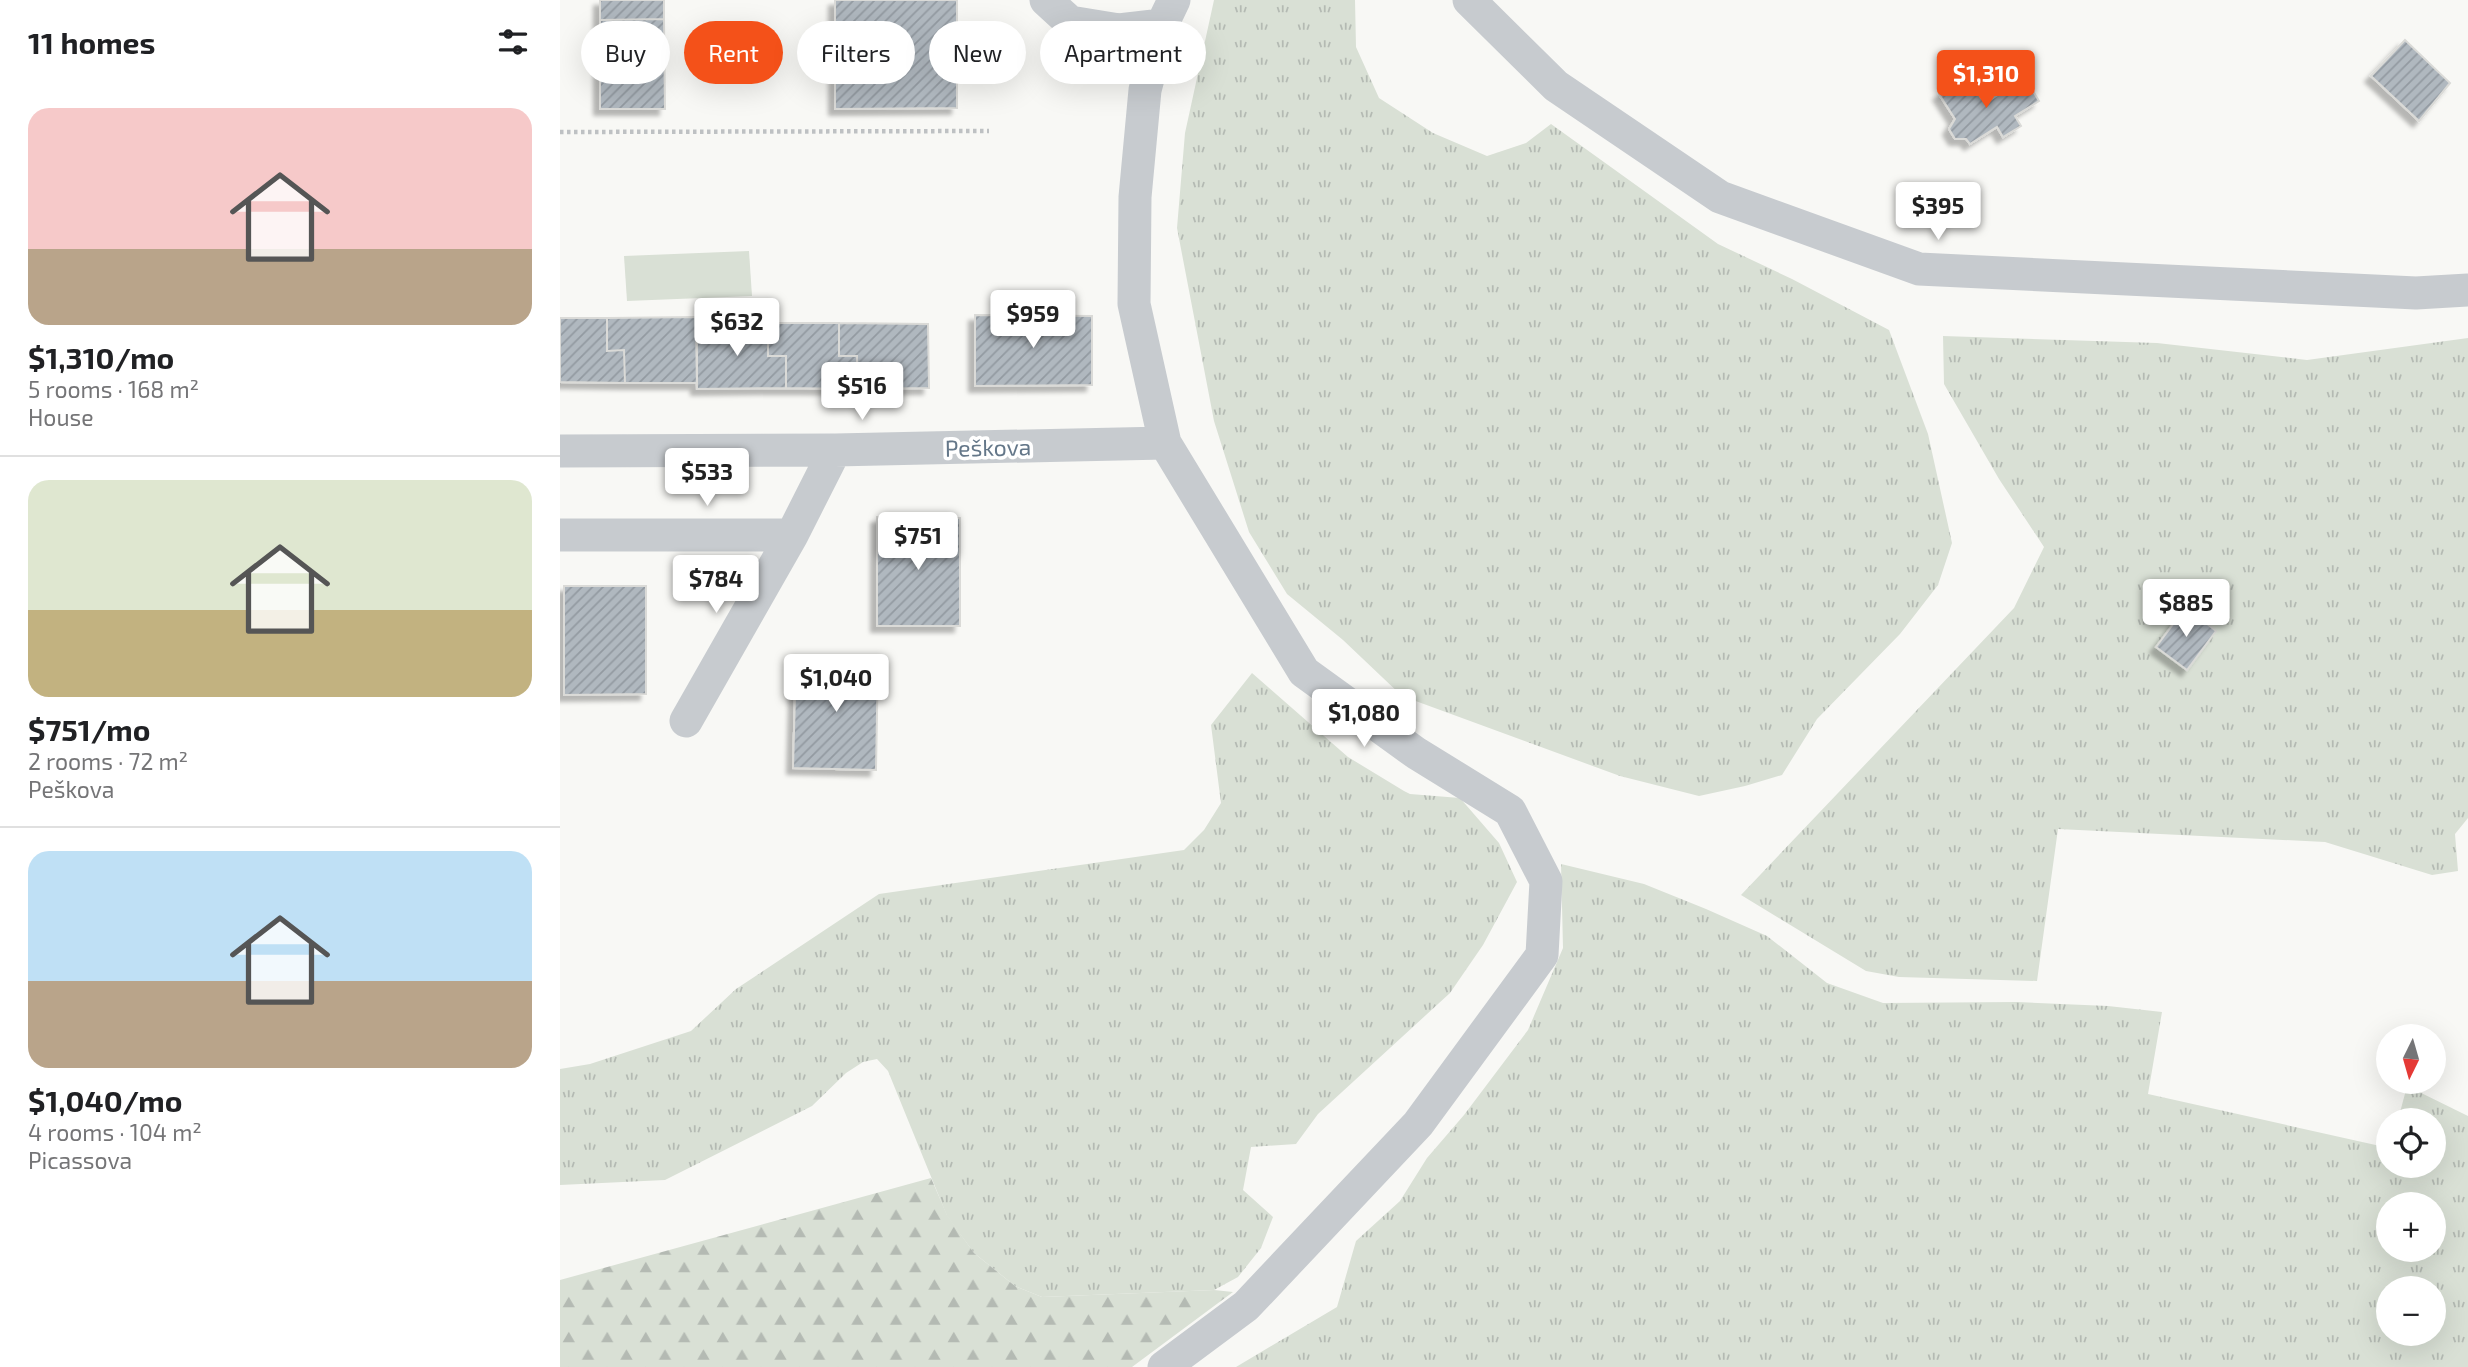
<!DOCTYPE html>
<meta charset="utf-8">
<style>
:root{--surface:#fff;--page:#f6f6f6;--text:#202124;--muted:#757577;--line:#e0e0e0;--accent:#f45119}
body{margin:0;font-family:"Exo 2",sans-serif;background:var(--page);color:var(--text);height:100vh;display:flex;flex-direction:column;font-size:26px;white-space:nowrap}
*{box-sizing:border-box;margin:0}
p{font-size:23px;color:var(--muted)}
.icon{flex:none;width:38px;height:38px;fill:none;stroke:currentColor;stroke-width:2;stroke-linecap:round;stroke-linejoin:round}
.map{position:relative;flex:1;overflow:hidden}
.sheet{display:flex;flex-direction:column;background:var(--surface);width:560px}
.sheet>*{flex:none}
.banner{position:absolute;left:21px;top:21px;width:665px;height:63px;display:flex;gap:14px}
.needle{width:46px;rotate:185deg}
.buttons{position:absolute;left:1816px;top:1024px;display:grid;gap:14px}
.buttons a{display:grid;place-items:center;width:70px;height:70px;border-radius:50%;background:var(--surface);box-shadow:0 7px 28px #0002;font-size:35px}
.price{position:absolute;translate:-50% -60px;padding:0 16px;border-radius:7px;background:#fff;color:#222;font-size:23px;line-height:46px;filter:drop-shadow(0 2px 4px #0008)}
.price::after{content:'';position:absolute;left:50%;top:42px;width:21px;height:16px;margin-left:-10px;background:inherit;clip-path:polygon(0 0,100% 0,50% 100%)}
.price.selected{background:var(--accent);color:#fff}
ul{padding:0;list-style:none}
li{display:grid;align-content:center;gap:14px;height:371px;padding:0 28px}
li+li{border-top:2px solid var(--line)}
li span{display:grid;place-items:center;height:217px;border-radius:21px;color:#555}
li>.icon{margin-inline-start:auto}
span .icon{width:126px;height:126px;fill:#fffc;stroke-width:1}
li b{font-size:30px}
h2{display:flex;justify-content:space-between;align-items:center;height:84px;padding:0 28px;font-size:30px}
.chip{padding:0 24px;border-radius:32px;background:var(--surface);box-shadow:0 7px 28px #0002;font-size:24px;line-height:63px}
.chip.selected{background:var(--accent);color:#fff}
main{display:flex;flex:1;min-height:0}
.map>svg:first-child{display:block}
.grass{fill:url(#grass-tufts);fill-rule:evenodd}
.forest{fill:url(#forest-firs)}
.green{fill:#d9e0d5}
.building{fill:url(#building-hatch);stroke:#dadad7;stroke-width:2;filter:url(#shadow)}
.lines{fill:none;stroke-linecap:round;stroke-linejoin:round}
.path{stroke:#bec1c3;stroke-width:4.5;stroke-dasharray:3.5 3.5;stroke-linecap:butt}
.minor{stroke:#c7cbcf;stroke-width:33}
.labels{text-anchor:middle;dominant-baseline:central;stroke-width:7;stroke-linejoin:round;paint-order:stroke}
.street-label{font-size:23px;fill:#647789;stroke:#fff}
</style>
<main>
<section class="sheet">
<h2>11 homes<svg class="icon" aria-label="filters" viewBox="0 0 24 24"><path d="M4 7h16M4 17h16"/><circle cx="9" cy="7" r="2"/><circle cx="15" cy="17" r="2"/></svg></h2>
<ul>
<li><span style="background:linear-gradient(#f6c9c9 65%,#b9a48a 0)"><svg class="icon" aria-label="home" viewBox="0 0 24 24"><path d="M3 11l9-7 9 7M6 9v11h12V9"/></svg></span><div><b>$1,310/mo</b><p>5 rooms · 168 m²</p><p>House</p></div></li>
<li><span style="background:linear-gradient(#dfe7d0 60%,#c2b280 0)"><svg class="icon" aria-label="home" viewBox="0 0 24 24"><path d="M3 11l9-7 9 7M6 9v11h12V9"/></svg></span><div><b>$751/mo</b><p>2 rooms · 72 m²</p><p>Peškova</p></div></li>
<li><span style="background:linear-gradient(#bfe0f5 60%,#b9a48a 0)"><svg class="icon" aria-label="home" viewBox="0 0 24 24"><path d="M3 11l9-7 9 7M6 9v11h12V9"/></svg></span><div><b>$1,040/mo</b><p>4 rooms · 104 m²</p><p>Picassova</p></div></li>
</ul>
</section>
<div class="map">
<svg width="1908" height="1367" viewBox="0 0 1908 1367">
<defs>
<pattern id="grass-tufts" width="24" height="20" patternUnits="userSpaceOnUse" patternTransform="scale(1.75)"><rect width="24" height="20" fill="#d9e0d5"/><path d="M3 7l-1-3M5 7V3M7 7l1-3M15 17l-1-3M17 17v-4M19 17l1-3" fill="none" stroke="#b4bab3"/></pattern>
<pattern id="forest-firs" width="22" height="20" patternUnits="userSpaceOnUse" patternTransform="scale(1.75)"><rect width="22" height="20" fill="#d9e0d5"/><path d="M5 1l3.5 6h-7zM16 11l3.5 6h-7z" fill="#b4bab3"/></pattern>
<pattern id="building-hatch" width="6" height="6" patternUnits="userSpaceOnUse" patternTransform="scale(1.75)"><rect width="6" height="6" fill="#b0b8bf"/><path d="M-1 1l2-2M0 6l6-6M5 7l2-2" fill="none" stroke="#939aa1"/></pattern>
<filter id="shadow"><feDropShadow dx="-6" dy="6" stdDeviation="2" flood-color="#0004"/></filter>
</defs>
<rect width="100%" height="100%" fill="#f8f8f5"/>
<path class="grass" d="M654,0h141l1,47 23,51 54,35 54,23 39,-13 25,-19 167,120 74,35 97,51 39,104 24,109 -14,42 -38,49 -83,85 -35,56 -37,11 -46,10 -79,-20 -218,-80 -59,-56 -56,-46 -38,-62 -35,-111 -37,-193 8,-95z
M1383,336l214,7 150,17 161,-22v480l-13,16 3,37 -26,4 -107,-33 -267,-13 -21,152 -138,-4 -33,-6 -125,-76 273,-287 30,-61 -45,-68 -55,-95z
M692,673l96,84 56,34 6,3 50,4 39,45 18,39 -34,63 -33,48 -132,121 -22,30 -45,3 -8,43 30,27 -12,31 -23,29 -24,13 -172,7 -27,-11 -41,-33 -27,-37 -59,-145 -11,-12 -14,3 -17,11 -34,33 -147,74 -105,5v-116l30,-5 101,-33 45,-42 143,-95 305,-44 20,-20 17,-27 -10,-78z
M1001,864l83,20 62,25 61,27 60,47 56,20 134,-1 91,4 54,6 -14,82 241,54v18h45v-46h-36l9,-34 61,30v251h-1232l101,-60 19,-66 44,-40 27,-43 37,-43 64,-85 35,-82zM1829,1204h45v46h-45zM1829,1288h45v46h-45z"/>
<path class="forest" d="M371,1178l16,37 27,38 41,33 27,11 172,-7 19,2 -101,75h-572v-87z"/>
<path class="green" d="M189,251l3,45 -125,5 -3,-45z"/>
<path class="building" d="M40,0h64v19l-64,1z
M275,0h122v108l-122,1z
M104,19l1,90h-65v-89z
M1845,40l45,43 -31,38 -48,-45z
M1408,77l13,21 9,2 35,-22 14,23 -24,15 6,10 -18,11 -6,-10 -27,17 -4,-5h-11l-6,-10 6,-10 -16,-25z
M415,315l117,1v69l-117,1z
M137,317v66h-72l-1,-33 -17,1v-33z
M0,318h47v33l17,-1 1,33 -65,-1z
M136,323h72v33h18v32l-89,1z
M208,323h71v33h18v33l-71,-1v-32h-18z
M279,323l89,1 1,64 -72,1v-33h-18z
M317,517l83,1v108h-83z
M4,586h82v108l-82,1z
M1626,607l30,24 -29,39 -31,-23z
M236,659h82l-2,111 -83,-2z"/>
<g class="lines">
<path class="path" d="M0,132l429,-1"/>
<path class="minor" d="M486,0l24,22 49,8 43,-5
M909,0l87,86 164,111 199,72 497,24 52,-3
M0,451l275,-1 330,-7
M0,535h232l43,-85
M126,721l106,-186
M604,1367l82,-61 172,-182 124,-169 4,-74 -36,-70 -94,-58 -112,-81 -139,-229 -31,-139 1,-107 10,-107 17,-65 12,-25"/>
</g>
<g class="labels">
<g class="street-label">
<text transform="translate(428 447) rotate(-1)">Peškova</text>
</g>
</g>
</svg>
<div class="buttons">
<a><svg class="needle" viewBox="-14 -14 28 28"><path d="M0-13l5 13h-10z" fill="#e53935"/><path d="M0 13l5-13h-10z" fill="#757577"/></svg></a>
<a><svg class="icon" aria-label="locate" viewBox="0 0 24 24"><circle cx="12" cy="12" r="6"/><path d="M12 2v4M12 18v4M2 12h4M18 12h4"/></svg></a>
<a>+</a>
<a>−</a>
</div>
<b class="price selected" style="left:1426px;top:110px">$1,310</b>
<b class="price" style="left:1378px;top:242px">$395</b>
<b class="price" style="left:473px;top:350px">$959</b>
<b class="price" style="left:177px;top:358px">$632</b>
<b class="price" style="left:302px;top:422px">$516</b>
<b class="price" style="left:147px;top:508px">$533</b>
<b class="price" style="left:358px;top:572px">$751</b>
<b class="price" style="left:156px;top:615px">$784</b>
<b class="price" style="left:1626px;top:639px">$885</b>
<b class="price" style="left:276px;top:714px">$1,040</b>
<b class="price" style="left:804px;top:749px">$1,080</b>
<div class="banner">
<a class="chip">Buy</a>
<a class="chip selected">Rent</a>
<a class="chip">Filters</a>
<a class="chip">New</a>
<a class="chip">Apartment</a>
</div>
</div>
</main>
